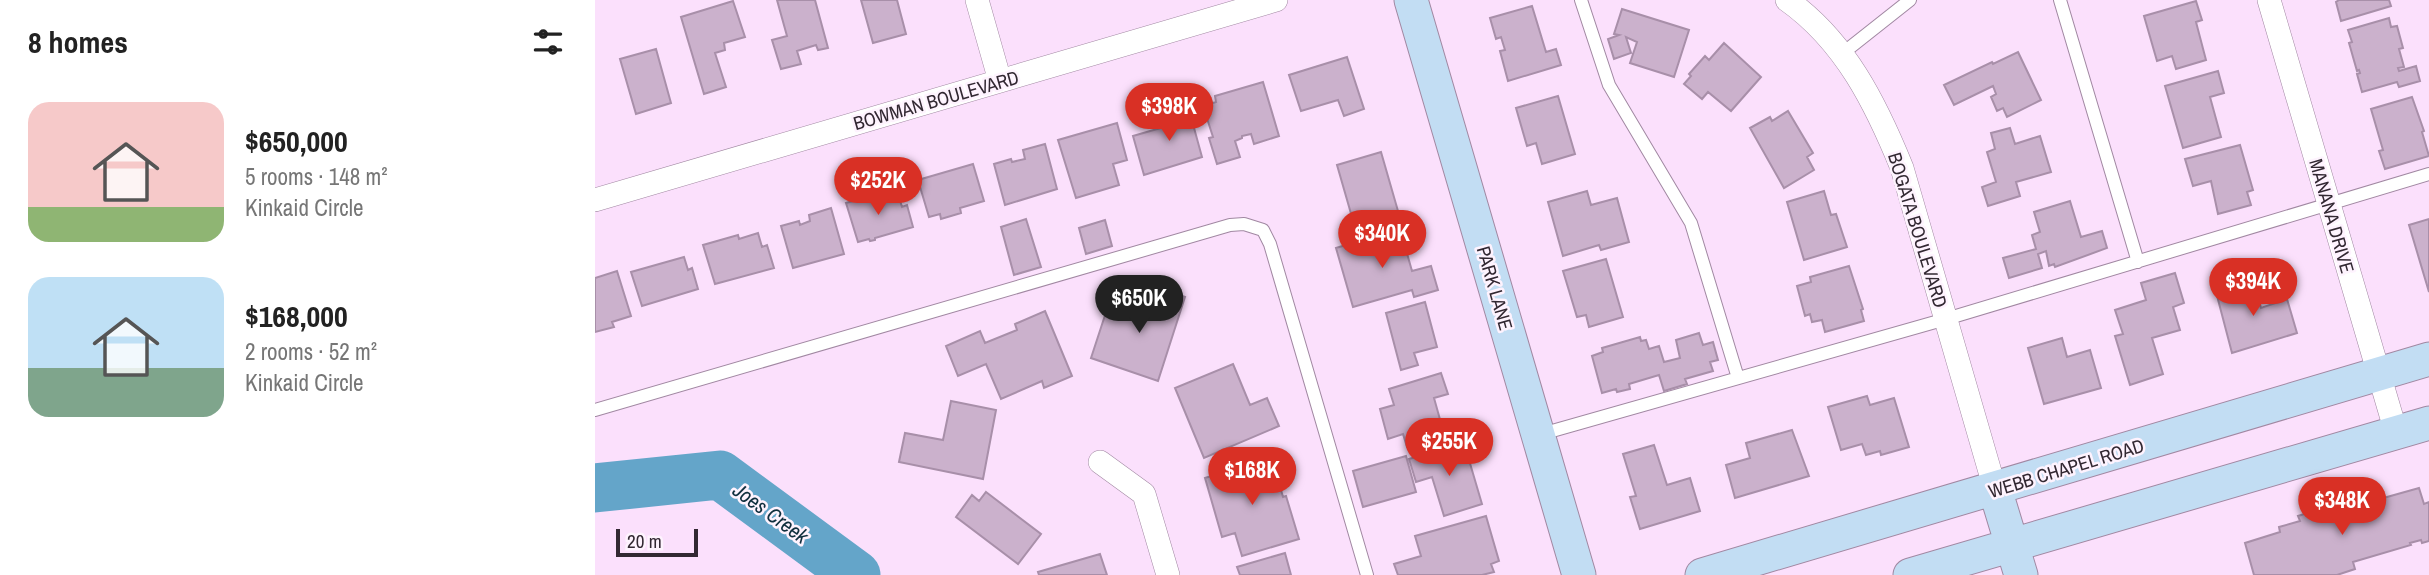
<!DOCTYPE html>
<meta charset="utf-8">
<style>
:root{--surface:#fff;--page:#f6f6f6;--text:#222;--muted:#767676;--accent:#d93025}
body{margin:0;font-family:"Archivo Narrow",sans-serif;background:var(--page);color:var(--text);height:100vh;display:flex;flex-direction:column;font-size:26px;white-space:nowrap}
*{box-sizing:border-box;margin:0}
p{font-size:23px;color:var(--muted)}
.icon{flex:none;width:38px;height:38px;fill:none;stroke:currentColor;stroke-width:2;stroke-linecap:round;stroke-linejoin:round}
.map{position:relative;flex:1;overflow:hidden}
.drawer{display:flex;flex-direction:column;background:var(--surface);width:595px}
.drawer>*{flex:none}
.scale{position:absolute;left:21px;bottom:18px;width:82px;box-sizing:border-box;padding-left:7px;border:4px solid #322832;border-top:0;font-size:19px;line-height:24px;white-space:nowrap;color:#322832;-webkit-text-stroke:5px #fef3fe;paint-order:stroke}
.price{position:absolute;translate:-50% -60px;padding:0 16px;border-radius:24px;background:var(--accent);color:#fff;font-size:23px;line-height:46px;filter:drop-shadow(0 2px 4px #0008)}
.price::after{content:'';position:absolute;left:50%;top:42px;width:21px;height:16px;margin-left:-10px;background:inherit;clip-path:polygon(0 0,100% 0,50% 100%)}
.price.current{background:#222;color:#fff}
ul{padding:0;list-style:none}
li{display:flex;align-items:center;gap:21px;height:175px;padding:0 28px}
li span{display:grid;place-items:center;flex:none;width:196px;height:140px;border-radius:21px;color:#555}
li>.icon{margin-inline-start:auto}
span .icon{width:84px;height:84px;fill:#fffc;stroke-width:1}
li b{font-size:30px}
h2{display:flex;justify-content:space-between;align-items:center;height:84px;padding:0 28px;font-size:30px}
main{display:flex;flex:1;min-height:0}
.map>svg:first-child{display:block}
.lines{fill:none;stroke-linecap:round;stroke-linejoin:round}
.river{stroke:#64a5c9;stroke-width:49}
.building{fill:#cbb1cc;stroke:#a88fa9;stroke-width:2}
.lane-casing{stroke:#a188a2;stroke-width:14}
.street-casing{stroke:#a188a2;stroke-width:24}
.secondary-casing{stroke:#a188a2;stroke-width:35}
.lane{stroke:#fff;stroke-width:12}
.street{stroke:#fff;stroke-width:23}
.secondary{stroke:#c2ddf3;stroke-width:33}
.labels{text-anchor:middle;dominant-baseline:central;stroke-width:5;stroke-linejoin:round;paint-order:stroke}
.street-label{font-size:19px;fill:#322832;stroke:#fef3fe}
.water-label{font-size:21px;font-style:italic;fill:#102f3e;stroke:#fef3fe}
</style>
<main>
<section class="drawer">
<h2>8 homes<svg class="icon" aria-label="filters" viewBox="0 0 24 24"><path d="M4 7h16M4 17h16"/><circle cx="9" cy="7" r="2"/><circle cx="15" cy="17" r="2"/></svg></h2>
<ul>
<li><span style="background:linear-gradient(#f6c9c9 75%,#8fb573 0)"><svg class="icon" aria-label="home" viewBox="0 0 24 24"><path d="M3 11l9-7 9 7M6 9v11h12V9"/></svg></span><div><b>$650,000</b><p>5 rooms · 148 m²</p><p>Kinkaid Circle</p></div></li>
<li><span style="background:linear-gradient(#bfe0f5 65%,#7fa58c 0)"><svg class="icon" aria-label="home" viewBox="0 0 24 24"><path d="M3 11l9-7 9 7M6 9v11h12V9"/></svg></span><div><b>$168,000</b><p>2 rooms · 52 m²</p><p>Kinkaid Circle</p></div></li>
</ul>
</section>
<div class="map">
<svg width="1834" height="575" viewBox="0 0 1834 575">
<rect width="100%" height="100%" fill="#fbe0fc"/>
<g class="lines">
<path class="river" d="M0,488l125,-13 136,100"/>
</g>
<path class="building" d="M182,0h38l13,48 -10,2 -2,-5 -19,6 4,13 -20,5 -9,-29 15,-4z
M266,0h36l9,34 -33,9z
M1744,0h50l2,6 -50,15 -5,-19z
M138,1l12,36 -21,6 1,7 -10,3 11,34 -22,7 -23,-77z
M1601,1l6,19 -6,2 10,38 -30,9 -4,-13 -15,5 -13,-45z
M937,6l14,46 10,-3 5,16 -53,16 -8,-30 5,-1 -4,-13 -5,2 -6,-21z
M1027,9l67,21 -15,47 -44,-14 7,-21 -11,-5 5,16 -17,6 -6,-20 11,-4 -5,-1z
M1794,18l2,9 6,-1 6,22 -4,1 5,18 -6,1 1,3 17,-5 4,15 -21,6 -2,-5 -35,10 -5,-18 3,-1 -1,-3 -2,1 -8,-28 3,-1 -4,-12z
M1129,43l37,34 -30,34 -23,-19 -6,7 -18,-15 7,-8 -2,-2 16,-18 4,4z
M61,49l15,54 -35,11 -16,-55z
M1423,52l23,48 -34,17 -4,-9 -6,3 -6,-14 5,-3 -3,-8 -39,19 -10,-20 48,-23 1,2z
M752,57l17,52 -20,7 -6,-16 -37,11 -12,-36z
M1623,71l6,22 -14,4 11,40 -38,11 -18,-62z
M668,82l16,54 -25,8 -3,-10 -9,2v2l-7,3 5,16 -23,7 -8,-26 4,-1 -10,-31 13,-4 -1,-6z
M963,96l17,58 -33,10 -6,-21 -9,3 -11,-38z
M1817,97l12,34 -2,1 7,24 -44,13 -6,-18 4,-1 -12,-41z
M593,106l14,51 -58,18 -11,-39 38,-11 -4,-14z
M1193,111l25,42 -6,4 7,13 -30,18 -34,-60 20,-11 2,4z
M522,123l10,37 -14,4 6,21 -43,13 -18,-58z
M1415,128l5,16 25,-8 11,36 -35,10 4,14 -32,10 -6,-19 14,-5 -9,-30 8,-3 -4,-16z
M450,144l12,45 -52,16 -11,-41 17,-5 1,3 13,-3 -2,-9z
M1645,145l13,45 -6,2 4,13 -33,9 -7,-33 -18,5 -8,-27z
M786,152l17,59 -44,13 -17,-59z
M378,164l11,37 -24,7 1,5 -20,6 -1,-5 -11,3 -11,-37z
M992,191l4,14 26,-7 12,44 -28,8 -2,-5 -36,11 -15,-54z
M1229,191l7,24 5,-1 11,33 -43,13 -17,-58z
M283,194l2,5 18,-5 4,13 5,-2 6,22 -38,11v2l-5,1 -1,-2 -11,3 -12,-39z
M1475,201l11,36 21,-6 5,17 -52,19 -1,-3 -5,2 -3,-15 -8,3 4,14 -33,10 -6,-20 33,-9 -4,-14 8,-3 -6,-20z
M236,208l13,46 -51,14 -12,-42 18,-5 1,4 10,-4 -1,-6z
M431,219l15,48 -27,8 -13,-48z
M1834,219v73l-20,-67z
M510,220l7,26 -26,8 -7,-26z
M805,229l12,42 19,-5 7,24 -24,7 -2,-7 -59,17 -17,-59z
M163,233l4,14 5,-2 7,23 -59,16 -12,-39 35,-10 1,4z
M89,257l4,13 4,-2 6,21 -56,17 -11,-34z
M1011,259l17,58 -34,10 -3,-12 -9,2 -14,-46z
M1254,266l14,43 -2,1 3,11 -39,11 -3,-12 -10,2 -2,-8 -5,2 -8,-30 14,-4 -1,-5z
M22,271l14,45 -19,6 2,5 -19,5v-54z
M1580,273l9,30 -11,4 7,23 -28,8 11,36 -33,11 -15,-49 8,-2 -8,-24 31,-10 -5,-17z
M1658,280l8,28 26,-9 10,34 -65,20 -16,-61z
M566,289l24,8 -27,84 -67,-23 20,-61 42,14z
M830,302l12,45 -23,6 4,12 -17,5 -15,-57z
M450,311l27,65 -28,12 -2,-7 -41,18 -15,-35 -28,12 -12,-30 34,-15 5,12 32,-13 -2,-6z
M1104,333l4,12 10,-3 5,18 -8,2 3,9 -28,8 2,5 -23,7 -5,-16 -30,9 1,5 -13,3 -1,-3 -14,4 -10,-37 11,-4 -1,-4 38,-11 1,4 5,-1 3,9 10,-3 5,16 16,-4 -4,-18z
M1467,338l5,19 23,-7 11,38 -57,16 -16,-56z
M638,364l17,41 17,-7 12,28 -75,32 -29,-70z
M846,373l7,21 -14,4 7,25 -4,1 4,14 -34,9 -4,-13 -15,5 -8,-30 14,-4 -5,-16z
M1272,396l3,9 24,-7 15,49 -28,8 -1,-4 -14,4 -4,-11 -21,6 -13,-43z
M356,401l45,9 -13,69 -84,-17 6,-29 38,7z
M1197,430l17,46 -74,22 -9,-33 24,-7 -4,-15z
M869,443l18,61 -38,12 -12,-39 -16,5 -7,-23z
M1059,445l13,40 23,-7 10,33 -60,18 -10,-32 6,-1 -13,-42z
M811,456l10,36 -53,15 -10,-36z
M677,458l11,39 3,-1 13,43 -57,17 -7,-23 -13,4 -17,-59z
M1824,488l5,16 5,-2v39l-7,2 -1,-3 -11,3 1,2 -58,17 2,7 -18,6h-83l-9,-32 35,-11 -1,-5 21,-6 -2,-5 39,-12 3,10 16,-5 -1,-3z
M391,492l55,42 -23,30 -62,-47 16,-22 7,6z
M891,516l13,45 -8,3 3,8 -12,3h-84l-4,-11 27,-8 -6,-20z
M690,553l6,22h-51l-3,-8z
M505,554l7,21h-68l-1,-3z"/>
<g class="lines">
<defs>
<path id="lane" d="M986,0l28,85 82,138 47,155
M1465,0l78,262
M1248,53l67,-53
M0,410l635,-185 14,-1 19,6 7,14 97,331
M943,435l408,-116 483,-145"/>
<path id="street" d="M382,0l23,81
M1192,0c58,41 89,104 115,168l93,321
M1674,0l127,432
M0,200l681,-200
M505,462l44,32 24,81"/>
<path id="secondary" d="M816,0l168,575
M1400,489l26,86
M1107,575l727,-216
M1315,575l519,-152"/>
</defs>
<use href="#lane" class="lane-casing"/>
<use href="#street" class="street-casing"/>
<use href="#secondary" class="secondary-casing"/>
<use href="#lane" class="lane"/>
<use href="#street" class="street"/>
<use href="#secondary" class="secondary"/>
</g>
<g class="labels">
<g class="street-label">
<text transform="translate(341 100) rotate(-16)">BOWMAN BOULEVARD</text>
<text transform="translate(1737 216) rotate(74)">MANANA DRIVE</text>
<text transform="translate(1323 230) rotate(73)">BOGATA BOULEVARD</text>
<text transform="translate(900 288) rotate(74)">PARK LANE</text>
<text transform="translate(1471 468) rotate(-17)">WEBB CHAPEL ROAD</text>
</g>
<g class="water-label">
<text transform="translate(176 513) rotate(36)">Joes Creek</text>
</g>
</g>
</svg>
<div class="scale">20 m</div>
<b class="price" style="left:574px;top:143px">$398K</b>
<b class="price" style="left:283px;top:217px">$252K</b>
<b class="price" style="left:787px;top:270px">$340K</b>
<b class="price" style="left:1658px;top:318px">$394K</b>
<b class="price current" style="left:544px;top:335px">$650K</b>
<b class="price" style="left:854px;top:478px">$255K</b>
<b class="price" style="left:657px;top:507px">$168K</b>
<b class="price" style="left:1747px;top:537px">$348K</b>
</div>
</main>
